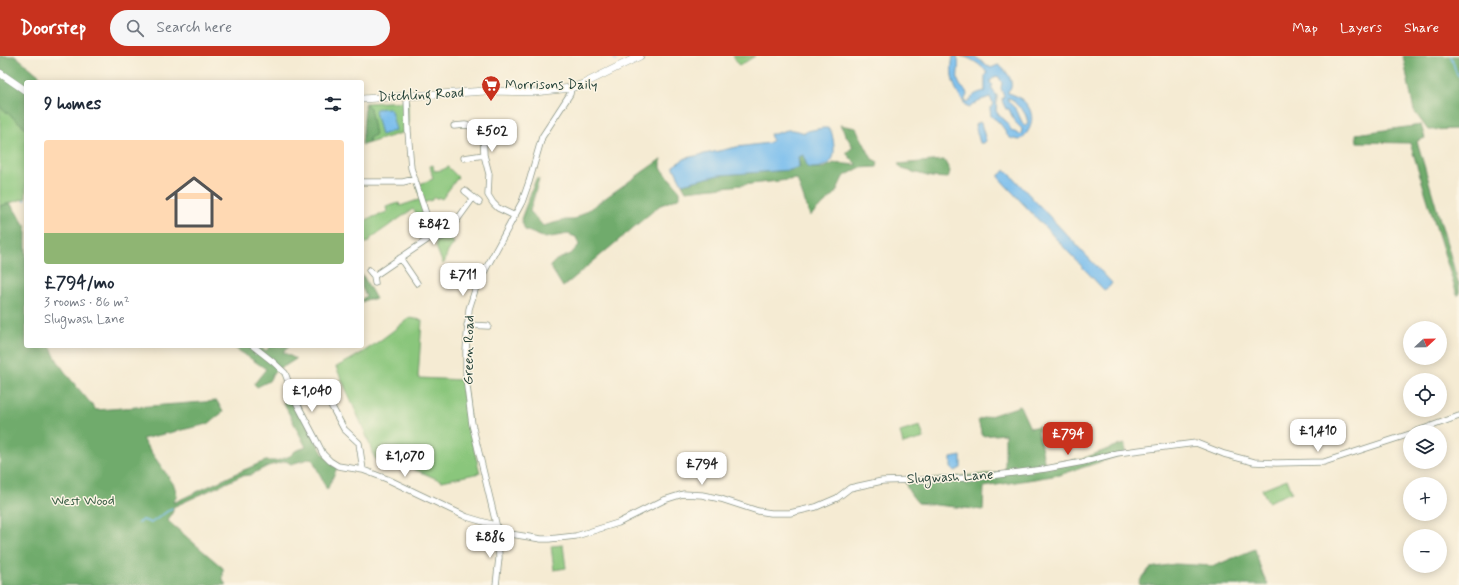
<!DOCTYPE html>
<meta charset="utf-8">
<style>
:root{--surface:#fff;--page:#f6f6f7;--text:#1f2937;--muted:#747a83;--accent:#c8321e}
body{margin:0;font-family:Mynerve,sans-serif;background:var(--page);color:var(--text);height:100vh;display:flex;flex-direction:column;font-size:15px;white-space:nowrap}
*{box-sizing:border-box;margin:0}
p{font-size:13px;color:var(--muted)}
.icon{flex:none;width:22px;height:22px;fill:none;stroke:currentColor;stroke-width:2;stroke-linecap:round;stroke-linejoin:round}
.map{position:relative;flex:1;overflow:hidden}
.details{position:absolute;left:24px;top:24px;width:340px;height:268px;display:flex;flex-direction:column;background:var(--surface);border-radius:4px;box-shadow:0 2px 10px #0003}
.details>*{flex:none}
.needle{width:26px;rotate:68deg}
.controls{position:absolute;left:1403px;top:265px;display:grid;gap:8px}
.controls a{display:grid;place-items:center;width:44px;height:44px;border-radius:50%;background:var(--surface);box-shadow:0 2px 10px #0003;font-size:20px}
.price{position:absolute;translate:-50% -34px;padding:0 9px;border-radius:8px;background:#fff;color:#222;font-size:13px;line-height:26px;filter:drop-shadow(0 1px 2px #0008)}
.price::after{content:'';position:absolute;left:50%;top:24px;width:12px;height:9px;margin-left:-6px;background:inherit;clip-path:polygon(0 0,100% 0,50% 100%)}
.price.current{background:var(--accent);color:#fff}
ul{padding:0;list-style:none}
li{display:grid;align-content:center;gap:8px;height:212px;padding:0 20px}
li span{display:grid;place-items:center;height:124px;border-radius:4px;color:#555}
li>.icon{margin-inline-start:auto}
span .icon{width:72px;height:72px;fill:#fffc;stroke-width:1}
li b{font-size:17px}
h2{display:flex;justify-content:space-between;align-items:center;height:48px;padding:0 20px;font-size:17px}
header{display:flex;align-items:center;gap:24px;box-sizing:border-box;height:56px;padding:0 20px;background:var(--accent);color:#fff}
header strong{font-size:19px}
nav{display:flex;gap:22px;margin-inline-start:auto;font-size:14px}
.search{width:280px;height:36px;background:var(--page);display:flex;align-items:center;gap:10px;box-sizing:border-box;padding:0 14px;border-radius:22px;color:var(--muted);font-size:15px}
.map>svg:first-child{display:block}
.green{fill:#8ac67c;stroke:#548258}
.forest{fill:#6fab6c;stroke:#477450}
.water{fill:#76bced;stroke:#4a7c90;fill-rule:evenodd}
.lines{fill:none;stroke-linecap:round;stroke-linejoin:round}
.stream{stroke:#76bced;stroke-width:1.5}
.minor-casing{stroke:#8a9484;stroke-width:7}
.major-casing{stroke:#8a9484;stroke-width:8}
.minor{stroke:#fff;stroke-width:5.5}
.major{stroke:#fff;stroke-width:7}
.labels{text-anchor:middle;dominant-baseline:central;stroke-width:3;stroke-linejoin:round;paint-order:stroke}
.poi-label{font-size:14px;fill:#1f3d34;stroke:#fcf5e5;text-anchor:start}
.street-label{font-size:14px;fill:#1f3d34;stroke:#fcf5e5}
.park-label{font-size:14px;fill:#3a5f46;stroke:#fcf5e5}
</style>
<header>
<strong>Doorstep</strong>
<div class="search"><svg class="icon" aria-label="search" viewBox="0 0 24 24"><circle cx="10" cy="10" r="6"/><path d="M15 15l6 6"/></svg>Search here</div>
<nav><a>Map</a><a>Layers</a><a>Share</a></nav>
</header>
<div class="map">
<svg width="1459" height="529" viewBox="0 0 1459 529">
<rect width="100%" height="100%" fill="#fcf5e5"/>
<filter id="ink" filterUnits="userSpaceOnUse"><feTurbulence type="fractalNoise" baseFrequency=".025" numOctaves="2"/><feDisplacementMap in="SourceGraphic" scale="8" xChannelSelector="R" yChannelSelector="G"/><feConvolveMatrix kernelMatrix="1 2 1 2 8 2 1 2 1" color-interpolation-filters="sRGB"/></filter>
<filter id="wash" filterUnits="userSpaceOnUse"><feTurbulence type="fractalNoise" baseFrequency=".012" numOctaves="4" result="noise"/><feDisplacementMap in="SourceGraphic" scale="16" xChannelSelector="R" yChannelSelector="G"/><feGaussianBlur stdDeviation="0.9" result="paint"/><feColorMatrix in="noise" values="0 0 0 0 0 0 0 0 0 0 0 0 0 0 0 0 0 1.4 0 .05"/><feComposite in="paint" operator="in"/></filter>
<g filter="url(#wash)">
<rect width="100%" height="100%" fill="#f5ebd3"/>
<path class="green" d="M0,0h5l21,26v116l-26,8z
M733,0h22l-16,10z
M408,45v30l-39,12 1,-35 -5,-5z
M433,109l1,6 8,-1 6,-3 10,10 -16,22 -4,-2 -1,2 -2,-2 -3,3 -9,3 2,8 -7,5 -5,-7 -42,29 -2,4 -7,2v-21l6,-4 19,-7 -1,-5 13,-4 1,3 21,-7 -4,-14 16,-6 -3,-13z
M447,178l7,9c-2,4 -4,5 -6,9 -3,4 -1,8 -5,12l-7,-17v-11z
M409,262l13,2 -4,58 46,2 9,65 7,28 -38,8 -55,-23 -9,4 -4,-5 -9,-25 -29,-65c26,-12 51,-31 73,-49z
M920,370l4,12 -21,6 -3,-12z
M1287,423l5,13 -24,10 -6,-13z
M563,489l3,23 -12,2 -3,-24z"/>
<path class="forest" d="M0,0h16l31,26h-21v46l-26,-21z
M1403,0h56v73l-31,1 -14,-19z
M365,47l5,5 5,27 -6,3v5l-7,2z
M840,69l16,3 16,31 6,3 -1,5 -18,1 -16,9 -8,17 -25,22 -13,-37 -111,12 -4,-7 37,-9 71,-5 10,-3 -2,-11 6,-1 4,13h16l10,-5 23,2 -11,-12 7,-6z
M1421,69l4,13 -8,3 42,144v10h-2l-47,-152 -53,-1 -1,-8z
M661,103v9l19,23v6l-21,9 -96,81 -13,-21 6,-6 15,-6 8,-9 -3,-8 -8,-3 -23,4 -20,-8 -4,-11 15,-40h3l-9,32 13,15 22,-6h9z
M944,104l6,11 -2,7 -17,-1 -29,-8 -4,-5z
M10,147l16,24v119h24c11,26 29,42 46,64l121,-9 6,11 -15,12 -66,15 32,46 3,10 -4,8 71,-33 21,-9h11l14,-5 5,-5 11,-4 -23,-45 11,-5 29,57 15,12 -11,24 -15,-32 -21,6 -5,-3 -18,5 -18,9 -9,1 -68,31v4l-5,10 55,47v12l3,5h-226v-379z
M362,218l14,25h-8l-6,3v-3l4,-3 -4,-8z
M232,290h24l10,5 4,-5h20l-7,6 13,7 -11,7 -9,3 -7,12 -12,6 -3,-3 12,-15z
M1020,350l10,22 9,-2 -1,5 7,34 37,-6 34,-13 9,-2v10l-66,21 -75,12 -1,23 -65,-7c-6,-7 -12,-14 -13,-23h18l82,-8v-38l-23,2 -4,-16z
M1255,493l6,21 7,15h-128l-1,-3 11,-14 25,-4 39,2z"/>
<path class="water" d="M953,0h4c5,14 -6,24 9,35l1,4 -2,4v3l5,-1c3,-7 7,-8 15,-10v-15l2,-3c-5,-8 -18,-16 -26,-17h13l17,12 7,-3c7,4 15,13 13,23l-3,3v2c24,6 33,30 12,47 -17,-2 -10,-5 -19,-15 -2,-4 -7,-6 -10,-9l-1,-7 3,-5 -3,-7 -12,4 -9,7 -3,-2c-12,-19 -17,-26 -13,-50zM996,20l3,1 3,6 -1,5 3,9 -2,1c0,4 2,7 4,11h3l5,12 8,8 -1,5 -1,1 -9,-5 -4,-8 -9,-8 -2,-3 1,-15 -6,-8 2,-3 -3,-2 1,-3zM1007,42l5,1c7,11 14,9 16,25l-2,1h-2c-4,-5 -5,-11 -8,-16 -4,-4 -7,-6 -9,-11z
M389,52l2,3 5,19 -15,5 -6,-24 1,-2z
M979,66l2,1 5,18 -2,2h-4l-5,-18z
M823,72h6c3,3 3,7 4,11 4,23 -3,29 -25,29l-5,-13 -5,2 1,10 -9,3 -71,5 -37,9 -9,-18 13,-8 51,-11 32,-4 3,-3 -2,-6c7,1 14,-5 22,-4 4,0 9,2 13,3l2,-2z
M1006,114l106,113 -3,4 -5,3 -105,-112v-3z
M961,400v12l-6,3 -4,-3v-10z"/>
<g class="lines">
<path class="stream" d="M613,0l3,5
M1451,0l5,16 3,4
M24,144h2
M138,467l5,-3 8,3 21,-15"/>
</g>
</g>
<g filter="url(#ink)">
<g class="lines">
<defs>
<path id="minor" d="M407,40l1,35 3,37 19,58 2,9
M454,70l11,-1 17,3 1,3 1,24 5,19 -1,21 5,8 5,5 17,8
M464,102l20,-3
M362,126h41l12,-3
M465,135l14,11
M400,202l17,25
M369,214l5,6 1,7
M374,220l53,-36 5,-5 10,2 5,-3 26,-36
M467,269l21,1
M253,290l19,15 13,12 10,27 20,38 8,16 7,7 8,5 25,4 24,9 63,30 17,8 27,8h2
M320,329l24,44 15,14 4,27
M1415,376l44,-16
M498,476l43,7h8l27,-3 42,-13 46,-23 19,-6 19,1 19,4 37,12 13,2h19l26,-6 21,-9 13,-10 32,-7 68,-2 31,-2 64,-8 38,-7 34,-9 79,-10 28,11 30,8 22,1 48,-1 86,-28
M496,529l3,-27 -1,-26 -26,-108 -6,-45v-28l3,-42 7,-22 46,-85 7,-20 13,-45 28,-43 1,-6"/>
<path id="major" d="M0,17l26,18
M362,43l124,-8 49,1 36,-4 12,-4 57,-28"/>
</defs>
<use href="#minor" class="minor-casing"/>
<use href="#major" class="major-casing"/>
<use href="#minor" class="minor"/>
<use href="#major" class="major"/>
</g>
</g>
<defs>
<symbol id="supermarket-pin" viewBox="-11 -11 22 30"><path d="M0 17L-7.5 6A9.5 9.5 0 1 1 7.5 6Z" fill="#c8321e" stroke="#fcf5e5"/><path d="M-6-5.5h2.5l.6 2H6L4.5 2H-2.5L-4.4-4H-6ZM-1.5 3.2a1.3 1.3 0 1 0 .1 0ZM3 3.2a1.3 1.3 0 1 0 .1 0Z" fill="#fff"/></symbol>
</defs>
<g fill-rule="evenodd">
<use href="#supermarket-pin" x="480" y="18" width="22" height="30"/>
</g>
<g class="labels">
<g class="poi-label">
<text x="505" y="29">Morrisons Daily</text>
</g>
<g class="street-label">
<text transform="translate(421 39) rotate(-3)">Ditchling Road</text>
<text transform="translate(469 294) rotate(-89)">Green Road</text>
<text transform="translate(950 421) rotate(-3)">Slugwash Lane</text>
</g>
<g class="park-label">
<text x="83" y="445">West Wood</text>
</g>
</g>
</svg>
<div class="controls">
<a><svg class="needle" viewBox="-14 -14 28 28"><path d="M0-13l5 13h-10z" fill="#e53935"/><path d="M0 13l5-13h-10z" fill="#747a83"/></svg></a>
<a><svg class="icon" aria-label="locate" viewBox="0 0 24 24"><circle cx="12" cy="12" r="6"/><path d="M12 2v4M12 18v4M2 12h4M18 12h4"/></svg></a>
<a><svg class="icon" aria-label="layers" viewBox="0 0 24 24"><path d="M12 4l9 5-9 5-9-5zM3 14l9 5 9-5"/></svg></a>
<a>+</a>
<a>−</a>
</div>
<b class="price" style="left:492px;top:97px">£502</b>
<b class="price" style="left:434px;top:190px">£842</b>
<b class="price" style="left:463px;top:241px">£711</b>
<b class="price" style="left:312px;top:357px">£1,040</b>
<b class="price" style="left:1318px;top:397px">£1,410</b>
<b class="price current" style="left:1068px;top:400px">£794</b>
<b class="price" style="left:405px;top:422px">£1,070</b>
<b class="price" style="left:702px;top:430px">£794</b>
<b class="price" style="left:490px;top:503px">£886</b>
<section class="details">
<h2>9 homes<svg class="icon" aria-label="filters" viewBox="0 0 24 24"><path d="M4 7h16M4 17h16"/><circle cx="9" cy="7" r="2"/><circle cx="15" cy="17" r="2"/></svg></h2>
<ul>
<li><span style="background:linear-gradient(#ffd9b3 75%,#8fb573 0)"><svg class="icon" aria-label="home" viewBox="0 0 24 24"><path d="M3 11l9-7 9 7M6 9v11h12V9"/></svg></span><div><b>£794/mo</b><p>3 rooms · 86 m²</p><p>Slugwash Lane</p></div></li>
</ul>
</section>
</div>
